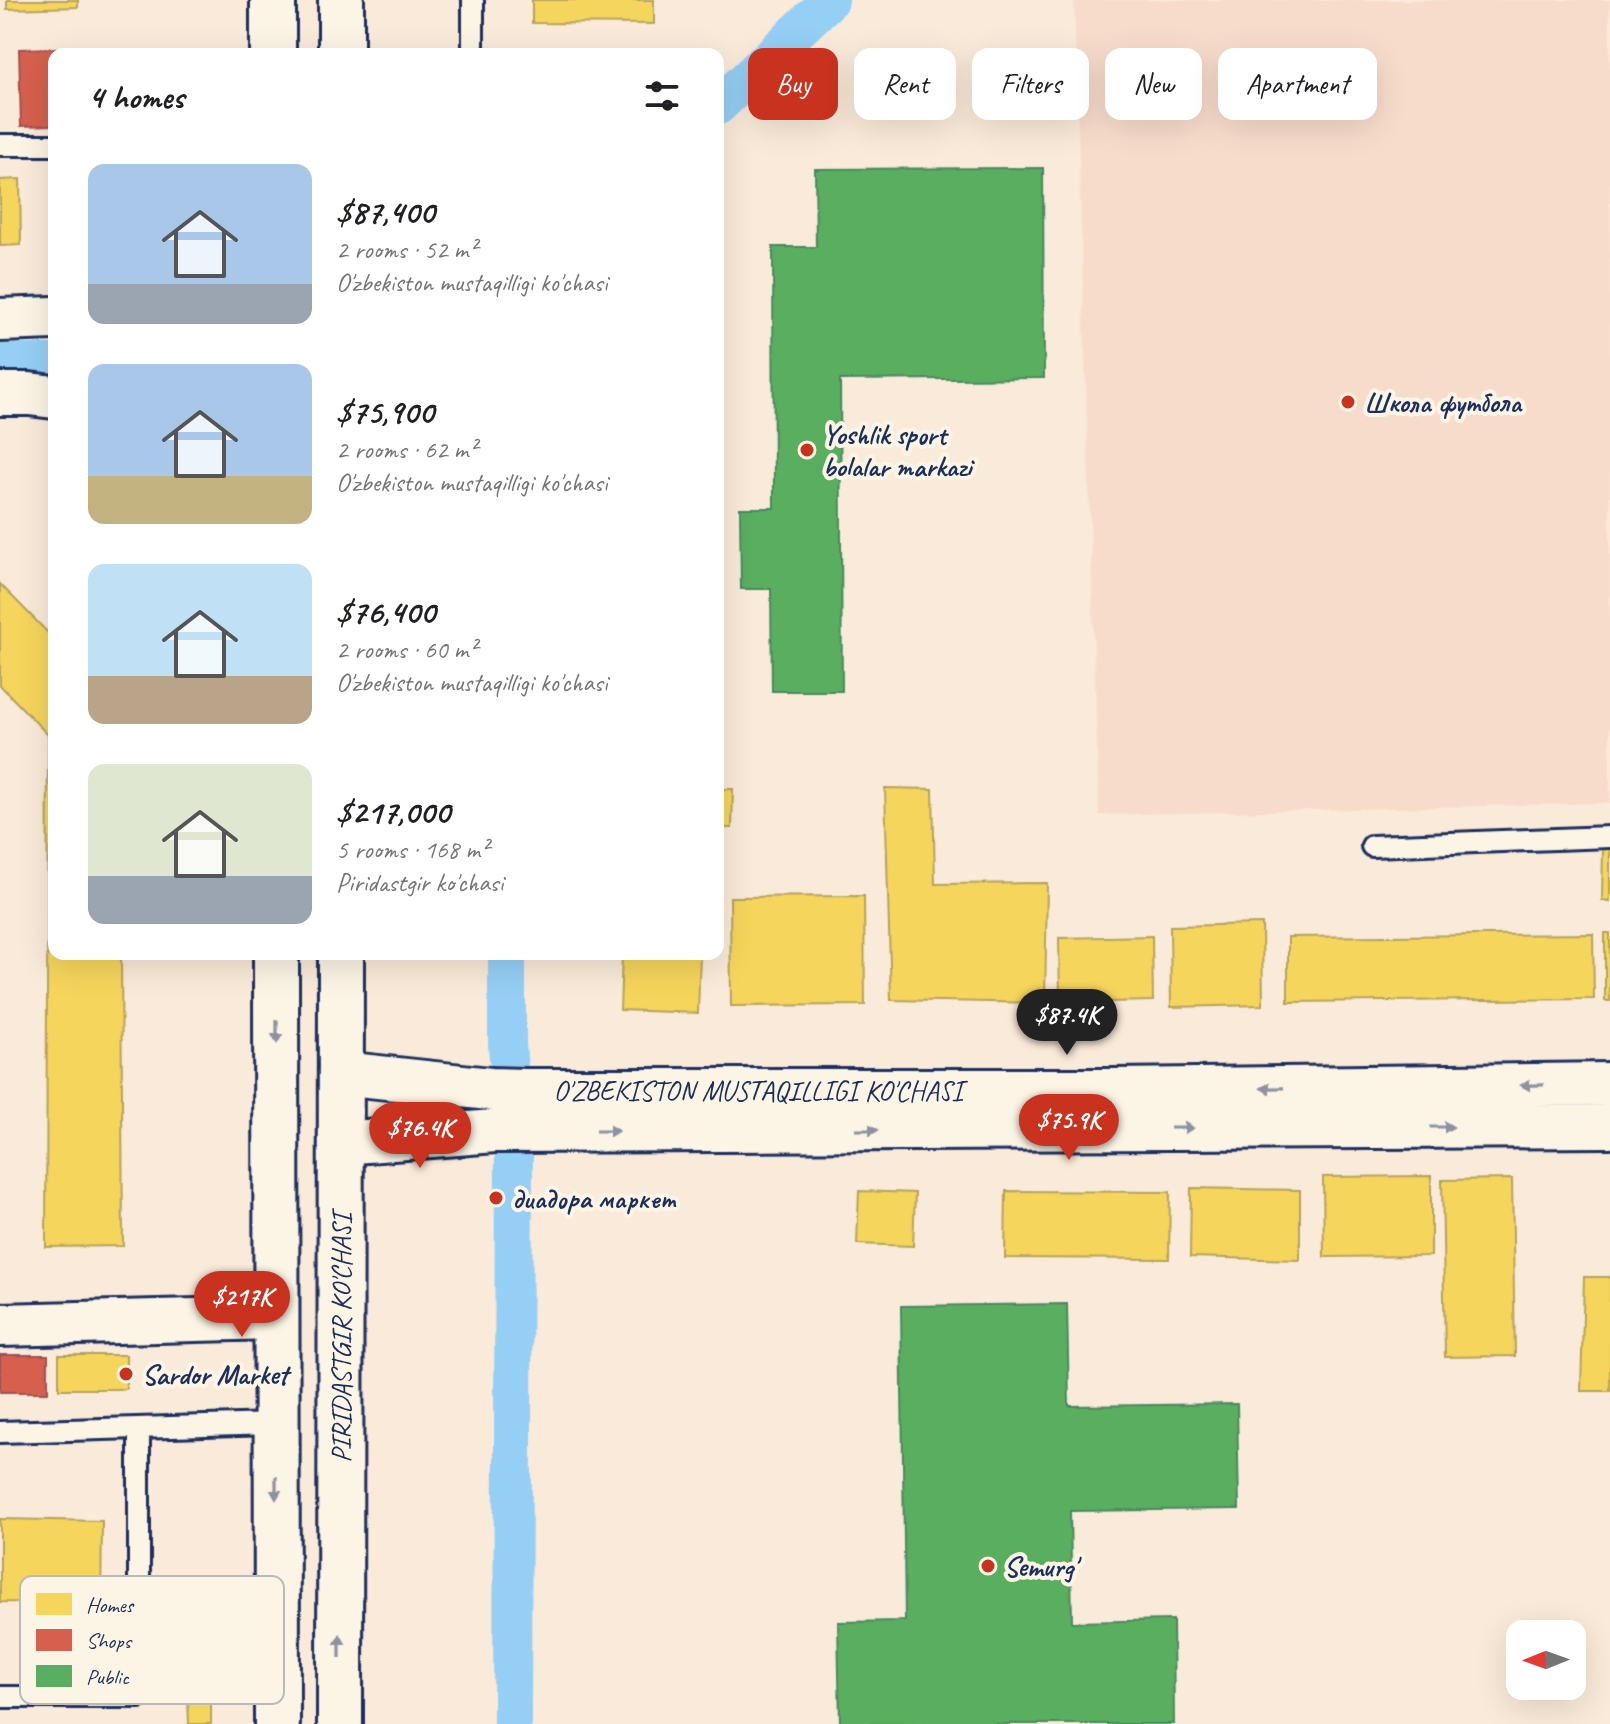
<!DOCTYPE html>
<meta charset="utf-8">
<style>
:root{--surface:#fff;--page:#f6f6f6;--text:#202124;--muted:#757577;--accent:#c8321e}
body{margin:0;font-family:Caveat,sans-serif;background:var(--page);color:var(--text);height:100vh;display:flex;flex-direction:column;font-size:30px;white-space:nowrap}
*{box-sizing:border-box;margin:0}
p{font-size:26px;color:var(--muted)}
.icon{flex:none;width:44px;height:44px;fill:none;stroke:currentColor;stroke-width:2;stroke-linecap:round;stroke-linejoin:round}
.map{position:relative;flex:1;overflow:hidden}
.details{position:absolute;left:48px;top:48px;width:676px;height:912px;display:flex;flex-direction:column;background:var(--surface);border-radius:16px;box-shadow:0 8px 32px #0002}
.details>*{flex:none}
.banner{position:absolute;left:748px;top:48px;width:742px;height:72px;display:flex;gap:16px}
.needle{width:52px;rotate:269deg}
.tools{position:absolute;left:1506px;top:1620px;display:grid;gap:16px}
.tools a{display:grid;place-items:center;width:80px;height:80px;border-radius:16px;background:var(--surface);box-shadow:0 8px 32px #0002;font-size:40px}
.price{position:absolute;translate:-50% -68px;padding:0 18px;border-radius:28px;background:var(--accent);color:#fff;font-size:26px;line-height:52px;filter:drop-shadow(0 2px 4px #0008)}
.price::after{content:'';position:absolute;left:50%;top:48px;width:24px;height:18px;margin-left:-12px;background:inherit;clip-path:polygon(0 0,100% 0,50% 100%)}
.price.on{background:#222;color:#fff}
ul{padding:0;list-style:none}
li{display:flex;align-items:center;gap:24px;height:200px;padding:0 40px}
li span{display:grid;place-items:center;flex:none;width:224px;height:160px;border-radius:16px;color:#555}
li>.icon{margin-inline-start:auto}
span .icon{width:96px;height:96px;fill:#fffc;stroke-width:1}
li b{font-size:34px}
h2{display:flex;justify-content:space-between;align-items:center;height:96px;padding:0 40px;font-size:34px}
.chip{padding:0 28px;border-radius:16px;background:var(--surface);box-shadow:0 8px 32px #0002;font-size:28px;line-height:72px}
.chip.on{background:var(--accent);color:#fff}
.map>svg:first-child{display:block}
.built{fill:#f8dccb}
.homes{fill:#f6d55c;stroke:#b4a35d;stroke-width:2}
.shops{fill:#d6604d;stroke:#9e5152;stroke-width:2}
.public{fill:#5aae61;stroke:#478860;stroke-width:2}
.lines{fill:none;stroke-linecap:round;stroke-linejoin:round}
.canal{stroke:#95cff5;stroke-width:38}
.lane-casing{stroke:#1b2f5e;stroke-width:26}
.street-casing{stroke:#1b2f5e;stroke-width:48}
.secondary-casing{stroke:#1b2f5e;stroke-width:50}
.lane{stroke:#fcf5e5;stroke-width:20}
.street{stroke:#fcf5e5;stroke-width:42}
.secondary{stroke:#fcf5e5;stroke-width:44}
.oneway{fill:#8c92a2}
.poi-dot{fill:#c8321e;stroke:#fcf5e5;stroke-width:3}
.labels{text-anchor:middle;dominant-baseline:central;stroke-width:8;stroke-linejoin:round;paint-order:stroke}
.poi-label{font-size:28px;font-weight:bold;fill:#1b2f5e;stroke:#fcf5e5;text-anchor:start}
.street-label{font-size:28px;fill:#1b2f5e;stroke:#fcf5e5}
.key{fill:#fcf5e5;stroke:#b8babc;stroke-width:2}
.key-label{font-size:22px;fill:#1b2f5e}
</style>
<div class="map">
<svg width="1610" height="1724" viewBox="0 0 1610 1724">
<rect width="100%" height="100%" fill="#faead9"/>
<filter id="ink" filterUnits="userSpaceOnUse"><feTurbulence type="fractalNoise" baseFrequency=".0125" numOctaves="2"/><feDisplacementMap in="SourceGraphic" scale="16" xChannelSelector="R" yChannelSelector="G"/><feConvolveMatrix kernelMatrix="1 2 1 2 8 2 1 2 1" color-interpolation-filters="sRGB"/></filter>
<g filter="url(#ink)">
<path class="built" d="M1074,0h536v803l-511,12z"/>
<path class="homes" d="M7,0h71v7l-71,2z
M532,0h122v24l-122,-1z
M20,179l1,66 -21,1v-66z
M0,584l54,55v315h67l2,292 -77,1 2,-512 -48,-50z
M885,788l48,1 2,95 112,-1 -2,120 -154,-3z
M718,789h15l-1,39h-14z
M1603,848l7,1v52l-8,-1z
M864,896l1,109 -134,1 -1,-109z
M1262,924l1,81 -92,2 -1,-81z
M1605,933h5v68h-5z
M1593,934l1,65 -306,3v-65z
M1152,936l1,65 -93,2 -1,-65z
M622,954h78l-2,59 -78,-3z
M1431,1176v80l-107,1 -1,-80z
M1512,1179l3,177 -70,1 -3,-177z
M1191,1188l109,2v70l-110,-3z
M859,1191l56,2 -2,53 -56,-2z
M1006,1191l164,1 -1,67 -164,-1z
M1584,1277h26v114h-29z
M59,1355h67v34h-67z
M0,1519l102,2 -1,83 -101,-2z
M188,1698h23v26h-22z"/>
<path class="shops" d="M97,47v7h-43v71l-33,1 -2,-77z
M0,1355h48v37h-48z"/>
<path class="public" d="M1043,168l1,210 -204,2 2,311h-70l-1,-102h-30l-1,-81h34l-1,-261h43l-1,-78z
M1067,1304l2,102 168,-2 2,105 -169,2 2,111 101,-2 1,104h-334l-2,-102 67,-1 -4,-315z"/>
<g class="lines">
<path class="canal" d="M718,106l112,-106
M0,363h54
M507,954v89l7,99 -2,582"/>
<defs>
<path id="lane" d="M473,54v-54
M0,145h54
M1372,846l238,-9
M0,1432l276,-8
M0,1697h139v-268"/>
<g id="street">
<path d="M0,320l54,-2"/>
<path d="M0,394h29l25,3"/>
<path id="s1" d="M341,1073l149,16 35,1h589l496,-6"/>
<path d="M341,1143l154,-12 1115,-5"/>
<path d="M0,1325l276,-7"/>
</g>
<g id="secondary">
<path d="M273,54v-54"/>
<path d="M341,54v-54"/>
<path d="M276,954l1,770"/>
<path id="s2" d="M340,1724l1,-770"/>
</g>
</defs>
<use href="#lane" class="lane-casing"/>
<use href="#street" class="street-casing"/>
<use href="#secondary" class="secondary-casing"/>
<use href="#lane" class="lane"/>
<use href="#street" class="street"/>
<use href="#secondary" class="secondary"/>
</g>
<defs><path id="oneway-solid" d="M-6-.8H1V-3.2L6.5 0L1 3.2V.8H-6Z" transform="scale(2)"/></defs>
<g class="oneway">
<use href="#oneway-solid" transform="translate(277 1032) rotate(90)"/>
<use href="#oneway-solid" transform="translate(1532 1085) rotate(179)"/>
<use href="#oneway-solid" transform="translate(1272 1088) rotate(179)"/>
<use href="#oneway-solid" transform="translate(1442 1127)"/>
<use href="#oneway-solid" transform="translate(1182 1128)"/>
<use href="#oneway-solid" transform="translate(867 1130)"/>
<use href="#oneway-solid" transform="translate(607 1131)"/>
<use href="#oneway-solid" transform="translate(276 1488) rotate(90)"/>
<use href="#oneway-solid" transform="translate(340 1646) rotate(-90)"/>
</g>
</g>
<g class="poi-dot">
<circle cx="1348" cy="402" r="8"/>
<circle cx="807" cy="450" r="8"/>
<circle cx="496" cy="1198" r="8"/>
<circle cx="126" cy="1374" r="8"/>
<circle cx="988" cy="1566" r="8"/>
</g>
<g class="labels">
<g class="poi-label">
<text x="1364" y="402">Школа футбола</text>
<text x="823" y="434">Yoshlik sport<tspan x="823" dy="32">bolalar markazi</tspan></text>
<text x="512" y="1198">диадора маркет</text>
<text x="142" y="1374">Sardor Market</text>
<text x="1004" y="1566">Semurg'</text>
</g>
<g class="street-label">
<text stroke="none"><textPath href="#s1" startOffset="418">O'ZBEKISTON MUSTAQILLIGI KO'CHASI</textPath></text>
<text stroke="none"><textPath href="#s2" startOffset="386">PIRIDASTGIR KO'CHASI</textPath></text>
</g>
</g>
<rect x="20" y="1576" width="264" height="128" rx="12" class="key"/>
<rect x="36" y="1593" width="36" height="22" fill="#f6d55c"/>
<rect x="36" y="1629" width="36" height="22" fill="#d6604d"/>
<rect x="36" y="1665" width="36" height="22" fill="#5aae61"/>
<g class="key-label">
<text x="86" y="1612">Homes</text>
<text x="86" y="1648">Shops</text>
<text x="86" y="1684">Public</text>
</g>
</svg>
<div class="tools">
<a><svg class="needle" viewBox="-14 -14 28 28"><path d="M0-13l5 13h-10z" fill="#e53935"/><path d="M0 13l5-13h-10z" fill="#757577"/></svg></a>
</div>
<b class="price on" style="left:1067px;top:1057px">$87.4K</b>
<b class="price" style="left:1069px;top:1162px">$75.9K</b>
<b class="price" style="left:420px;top:1170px">$76.4K</b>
<b class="price" style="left:242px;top:1339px">$217K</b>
<div class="banner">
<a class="chip on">Buy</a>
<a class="chip">Rent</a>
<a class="chip">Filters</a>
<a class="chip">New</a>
<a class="chip">Apartment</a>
</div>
<section class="details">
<h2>4 homes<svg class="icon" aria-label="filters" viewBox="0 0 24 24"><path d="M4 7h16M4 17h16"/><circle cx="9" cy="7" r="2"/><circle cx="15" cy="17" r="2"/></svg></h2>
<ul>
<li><span style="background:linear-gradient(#a9c7e8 75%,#9aa5b1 0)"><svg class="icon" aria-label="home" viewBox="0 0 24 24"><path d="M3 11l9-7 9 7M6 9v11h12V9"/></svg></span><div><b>$87,400</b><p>2 rooms · 52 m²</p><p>O'zbekiston mustaqilligi ko'chasi</p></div></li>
<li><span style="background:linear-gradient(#a9c7e8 70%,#c2b280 0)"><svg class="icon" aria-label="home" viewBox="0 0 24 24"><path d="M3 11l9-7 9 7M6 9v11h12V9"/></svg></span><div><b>$75,900</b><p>2 rooms · 62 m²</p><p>O'zbekiston mustaqilligi ko'chasi</p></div></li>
<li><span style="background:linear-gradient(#bfe0f5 70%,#b9a48a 0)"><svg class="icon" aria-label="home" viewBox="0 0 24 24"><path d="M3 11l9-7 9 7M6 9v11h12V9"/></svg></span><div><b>$76,400</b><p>2 rooms · 60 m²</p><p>O'zbekiston mustaqilligi ko'chasi</p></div></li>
<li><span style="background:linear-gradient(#dfe7d0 70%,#9aa5b1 0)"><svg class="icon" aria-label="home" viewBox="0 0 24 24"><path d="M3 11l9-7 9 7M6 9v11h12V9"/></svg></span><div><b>$217,000</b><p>5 rooms · 168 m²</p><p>Piridastgir ko'chasi</p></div></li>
</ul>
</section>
</div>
